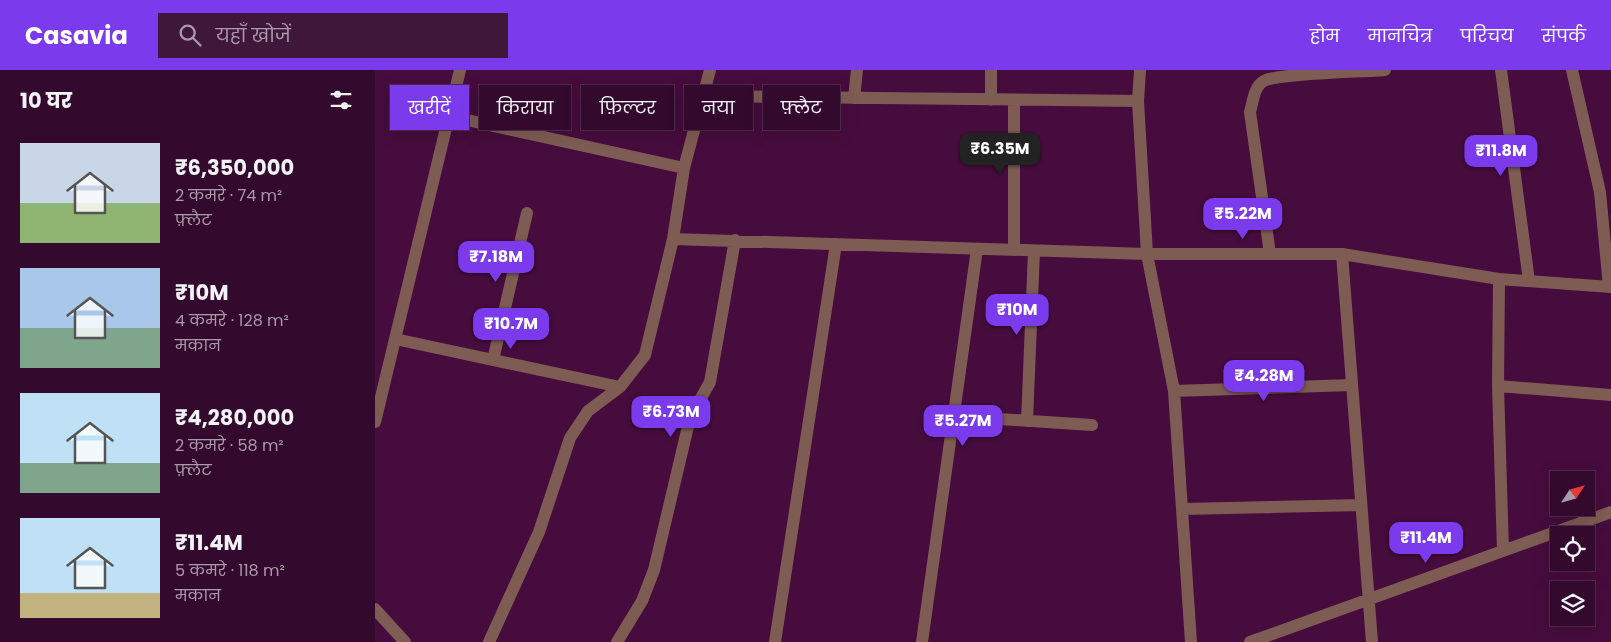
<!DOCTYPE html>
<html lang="hi">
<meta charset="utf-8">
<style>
:root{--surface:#34092e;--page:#3f173a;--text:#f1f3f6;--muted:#a99aaa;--line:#4e2a4a;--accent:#7c3aed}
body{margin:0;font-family:Poppins,"Noto Sans Devanagari",sans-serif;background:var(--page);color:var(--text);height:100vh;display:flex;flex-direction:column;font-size:19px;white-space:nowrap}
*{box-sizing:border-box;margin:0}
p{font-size:16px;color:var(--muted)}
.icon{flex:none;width:28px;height:28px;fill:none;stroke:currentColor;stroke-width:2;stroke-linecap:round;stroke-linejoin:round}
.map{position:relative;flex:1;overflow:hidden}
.sheet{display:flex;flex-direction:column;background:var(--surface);width:375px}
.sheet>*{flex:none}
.guide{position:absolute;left:15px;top:15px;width:475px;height:45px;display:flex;gap:10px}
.needle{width:32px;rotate:54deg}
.controls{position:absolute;left:1175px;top:401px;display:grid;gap:10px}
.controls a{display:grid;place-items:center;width:45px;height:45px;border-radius:0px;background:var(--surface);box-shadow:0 5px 20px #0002,0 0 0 1px var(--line);font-size:25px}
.price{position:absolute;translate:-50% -42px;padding:0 11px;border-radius:10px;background:var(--accent);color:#fff;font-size:16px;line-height:32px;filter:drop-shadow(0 1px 2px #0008)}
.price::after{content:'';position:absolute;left:50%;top:30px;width:15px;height:11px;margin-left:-8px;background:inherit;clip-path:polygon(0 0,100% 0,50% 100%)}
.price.on{background:#222;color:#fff}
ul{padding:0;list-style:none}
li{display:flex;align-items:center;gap:15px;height:125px;padding:0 20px}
li span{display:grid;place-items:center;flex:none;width:140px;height:100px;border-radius:0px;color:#555}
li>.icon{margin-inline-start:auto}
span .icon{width:60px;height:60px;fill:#fffc;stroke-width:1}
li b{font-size:21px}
h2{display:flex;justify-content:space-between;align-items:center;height:60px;padding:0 20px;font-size:21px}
.pill{padding:0 18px;border-radius:0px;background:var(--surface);box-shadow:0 5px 20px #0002,0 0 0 1px var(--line);font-size:18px;line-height:45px}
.pill.on{background:var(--accent);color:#fff}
header{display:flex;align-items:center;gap:30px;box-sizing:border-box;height:70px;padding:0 25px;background:var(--accent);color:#fff}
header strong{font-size:24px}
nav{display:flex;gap:28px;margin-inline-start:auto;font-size:18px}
.search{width:350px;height:45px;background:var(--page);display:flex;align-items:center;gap:12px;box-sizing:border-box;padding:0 18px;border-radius:0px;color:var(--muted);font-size:19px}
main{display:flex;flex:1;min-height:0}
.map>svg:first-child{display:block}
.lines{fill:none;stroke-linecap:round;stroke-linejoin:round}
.minor{stroke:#7e5c53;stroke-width:12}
</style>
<header>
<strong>Casavia</strong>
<div class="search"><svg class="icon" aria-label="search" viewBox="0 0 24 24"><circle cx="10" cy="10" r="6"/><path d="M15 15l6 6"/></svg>यहाँ खोजें</div>
<nav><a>होम</a><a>मानचित्र</a><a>परिचय</a><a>संपर्क</a></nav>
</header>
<main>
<section class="sheet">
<h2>10 घर<svg class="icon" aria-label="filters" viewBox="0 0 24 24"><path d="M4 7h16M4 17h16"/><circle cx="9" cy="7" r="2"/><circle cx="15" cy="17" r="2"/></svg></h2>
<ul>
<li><span style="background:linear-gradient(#c9d6e8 60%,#8fb573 0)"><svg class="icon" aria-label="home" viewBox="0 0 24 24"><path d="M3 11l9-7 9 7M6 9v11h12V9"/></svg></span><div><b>₹6,350,000</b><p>2 कमरे · 74 m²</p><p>फ़्लैट</p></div></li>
<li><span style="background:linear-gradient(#a9c7e8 60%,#7fa58c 0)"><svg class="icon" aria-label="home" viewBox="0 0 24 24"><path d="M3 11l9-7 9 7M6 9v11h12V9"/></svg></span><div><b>₹10M</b><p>4 कमरे · 128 m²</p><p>मकान</p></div></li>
<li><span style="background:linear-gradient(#bfe0f5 70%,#7fa58c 0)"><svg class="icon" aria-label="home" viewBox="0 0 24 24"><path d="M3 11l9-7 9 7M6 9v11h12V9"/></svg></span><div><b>₹4,280,000</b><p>2 कमरे · 58 m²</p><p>फ़्लैट</p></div></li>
<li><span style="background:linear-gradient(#bfe0f5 75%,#c2b280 0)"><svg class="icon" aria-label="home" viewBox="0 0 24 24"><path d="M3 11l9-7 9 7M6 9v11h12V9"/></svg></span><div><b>₹11.4M</b><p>5 कमरे · 118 m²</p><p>मकान</p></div></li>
</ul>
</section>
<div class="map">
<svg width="1236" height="572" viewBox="0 0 1236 572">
<rect width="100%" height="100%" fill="#460c3d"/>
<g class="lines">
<path class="minor" d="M1126,0l28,211
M1197,0l28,122 9,95
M327,26l436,5
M479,28l3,-28
M616,30v-30
M74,46l235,52
M298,169l474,15 -9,-153 2,-31
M639,180v-150
M895,184l-20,-142c3,-10 4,-26 14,-31 15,-8 100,-9 121,-11
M967,184l157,25 -1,107 5,165
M1124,209l112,8
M20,269l225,48
M118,290l34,-147
M1123,316l113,9
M799,321l178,-6
M578,346l139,9
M652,351l7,-170
M0,352l85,-352
M807,439l179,-4
M0,539l30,33
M114,572l50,-110 31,-94 18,-27 32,-24 25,-32 28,-116 11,-71 26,-98
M242,572l25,-41 12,-31 36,-152 20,-36 25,-142
M400,572l61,-398
M547,572l55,-393
M816,572l-17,-251 -27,-137h195l30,388
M875,572l361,-130"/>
</g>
</svg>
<div class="controls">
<a><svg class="needle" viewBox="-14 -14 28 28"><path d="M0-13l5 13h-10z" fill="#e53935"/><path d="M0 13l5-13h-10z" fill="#a99aaa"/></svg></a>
<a><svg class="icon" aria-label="locate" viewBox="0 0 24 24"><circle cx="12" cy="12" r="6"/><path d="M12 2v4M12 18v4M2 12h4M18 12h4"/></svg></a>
<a><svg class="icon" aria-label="layers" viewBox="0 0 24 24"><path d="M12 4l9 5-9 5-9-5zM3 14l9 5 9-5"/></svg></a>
</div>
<b class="price on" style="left:625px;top:105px">₹6.35M</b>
<b class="price" style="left:1126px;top:107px">₹11.8M</b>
<b class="price" style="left:868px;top:170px">₹5.22M</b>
<b class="price" style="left:121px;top:213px">₹7.18M</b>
<b class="price" style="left:642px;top:266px">₹10M</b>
<b class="price" style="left:136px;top:280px">₹10.7M</b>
<b class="price" style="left:889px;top:332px">₹4.28M</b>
<b class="price" style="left:296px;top:368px">₹6.73M</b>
<b class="price" style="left:588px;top:377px">₹5.27M</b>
<b class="price" style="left:1051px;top:494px">₹11.4M</b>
<div class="guide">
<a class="pill on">खरीदें</a>
<a class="pill">किराया</a>
<a class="pill">फ़िल्टर</a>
<a class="pill">नया</a>
<a class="pill">फ़्लैट</a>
</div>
</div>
</main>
